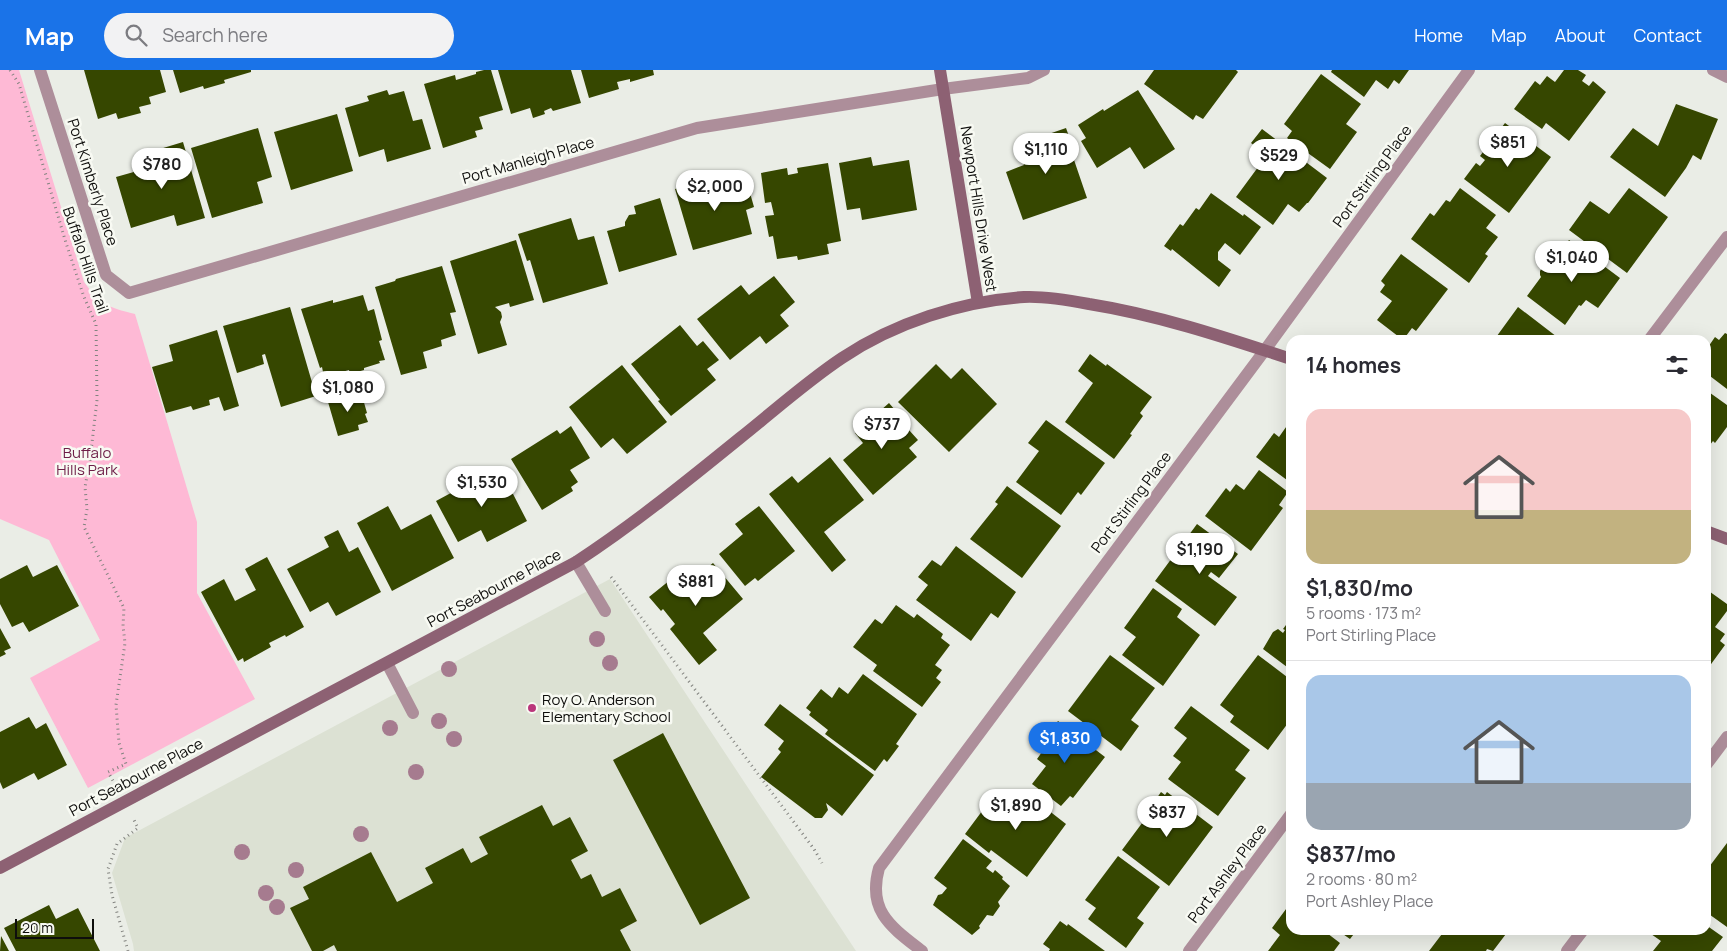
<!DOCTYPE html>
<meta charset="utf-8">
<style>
:root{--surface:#fff;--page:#f2f2f3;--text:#2b2b33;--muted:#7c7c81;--line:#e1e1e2;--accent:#1a73e8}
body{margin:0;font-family:Manrope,sans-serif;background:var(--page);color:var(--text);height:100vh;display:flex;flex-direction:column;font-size:19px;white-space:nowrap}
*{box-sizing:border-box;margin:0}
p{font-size:16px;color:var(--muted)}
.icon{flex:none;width:28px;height:28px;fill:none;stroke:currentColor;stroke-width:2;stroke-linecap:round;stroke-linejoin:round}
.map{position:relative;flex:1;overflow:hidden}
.details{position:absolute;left:1286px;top:265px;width:425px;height:600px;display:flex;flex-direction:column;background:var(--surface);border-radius:15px;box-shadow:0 5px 20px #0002}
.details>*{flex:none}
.scale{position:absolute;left:15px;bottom:12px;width:79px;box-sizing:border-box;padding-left:5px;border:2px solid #0e0e0c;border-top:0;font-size:14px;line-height:18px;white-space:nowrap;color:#0e0e0c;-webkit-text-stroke:4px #f8faf3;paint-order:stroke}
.price{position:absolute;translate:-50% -42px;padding:0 11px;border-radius:18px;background:#fff;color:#222;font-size:16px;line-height:32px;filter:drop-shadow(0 1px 2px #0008)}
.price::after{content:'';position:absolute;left:50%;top:30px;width:15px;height:11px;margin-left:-8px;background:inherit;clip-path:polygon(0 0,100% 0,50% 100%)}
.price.on{background:var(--accent);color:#fff}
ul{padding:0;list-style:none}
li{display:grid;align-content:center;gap:10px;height:265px;padding:0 20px}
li+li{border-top:1px solid var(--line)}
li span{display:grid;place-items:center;height:155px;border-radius:15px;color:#555}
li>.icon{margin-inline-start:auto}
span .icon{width:90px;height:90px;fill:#fffc;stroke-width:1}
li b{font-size:21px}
h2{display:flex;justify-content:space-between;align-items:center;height:60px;padding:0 20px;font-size:21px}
header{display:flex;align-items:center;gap:30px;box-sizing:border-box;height:70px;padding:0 25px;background:var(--accent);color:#fff}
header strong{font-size:24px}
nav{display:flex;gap:28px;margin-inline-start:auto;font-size:18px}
.search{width:350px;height:45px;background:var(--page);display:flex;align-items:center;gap:12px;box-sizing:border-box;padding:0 18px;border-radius:28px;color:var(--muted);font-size:19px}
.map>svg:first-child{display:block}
.built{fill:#dce1d3}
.green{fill:#feb9d5}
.building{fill:#364700}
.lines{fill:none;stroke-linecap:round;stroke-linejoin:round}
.path{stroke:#82837f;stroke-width:3;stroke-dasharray:1 4;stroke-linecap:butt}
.lane{stroke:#ad8e9a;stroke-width:12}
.street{stroke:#ad8e9a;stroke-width:12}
.secondary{stroke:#8d6173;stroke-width:12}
.tree{fill:#a67b8f}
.poi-dot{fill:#ba367b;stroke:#f8faf3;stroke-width:2}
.labels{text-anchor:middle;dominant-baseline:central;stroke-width:5;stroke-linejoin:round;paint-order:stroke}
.street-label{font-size:15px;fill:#0e0e0c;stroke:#f8faf3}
.park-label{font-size:15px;fill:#6e1e48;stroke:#f8faf3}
.poi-label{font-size:15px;fill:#0e0e0c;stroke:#f8faf3;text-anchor:start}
</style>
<header>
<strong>Map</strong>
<div class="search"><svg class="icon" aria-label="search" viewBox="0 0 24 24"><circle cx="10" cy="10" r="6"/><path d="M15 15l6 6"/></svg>Search here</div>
<nav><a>Home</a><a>Map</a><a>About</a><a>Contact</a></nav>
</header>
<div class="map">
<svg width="1727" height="881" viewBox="0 0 1727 881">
<rect width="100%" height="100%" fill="#eaede6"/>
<path class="built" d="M610,509l246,372h-722l-1,-7 -21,-71 13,-35z"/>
<path class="green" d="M0,0h19l65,212c17,23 23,25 51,32l62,208v71l58,106 -167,89 -58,-110 70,-38 -51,-100 -49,-21z"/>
<path class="building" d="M84,0h76l6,22 -17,5 2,7 -12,3 2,6 -23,6 -2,-6 -18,6z
M173,0h78v2l-27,8 1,3 -21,6 -1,-3 -23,7z
M484,0h7l12,40 -24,7 4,12 -8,2 2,6 -34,11 -19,-64 31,-9 1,5 20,-6v-2z
M498,0h73l10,33 -28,8 -2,-3 -7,3 1,3 -12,4 -3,-10 -19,6z
M581,0h72l1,5 -24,7v-3l-13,3 2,7 -30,9z
M1154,0h82l2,2 -35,47 -7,-4 -3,5 -49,-36z
M1332,0h77l-10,14 -5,-4 -6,9 -12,-9 -12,17 -33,-25z
M1564,0h14l8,5 -4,6 7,5 4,-5 13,11 -37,49 -23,-18 -4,6 -28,-20 21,-28 5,4 7,-9 8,6z
M1321,4l40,30 -15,20 11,8 -27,37 -43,-31 5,-7 -8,-7z
M387,20l2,5 15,-4 9,30 9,-2 9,30 -44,13 -3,-13 -25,8 -14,-49 24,-7 -2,-5z
M1138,20l37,59 -31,20 -14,-22 -33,21 -16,-27 5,-3 -8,-13 25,-16 1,2z
M1676,34l42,15 -17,41 -8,-5 -7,13 -21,29 -55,-40 23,-29 25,18z
M337,44l16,57 -62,19 -17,-58z
M1505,53l46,34 -42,56 -45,-34 12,-16 4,3 5,-6 -5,-4z
M258,58l14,49 -15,5 6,21 -51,15 -21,-70z
M1066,58l10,28 -3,1 14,41 -64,22 -17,-48 18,-7 -7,-20z
M1262,59l65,49 -19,25h-1l-8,9 -11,-8 -15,21 -37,-28 31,-42 -16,-12z
M183,72l22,76 -28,8 -3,-11 -43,13 -15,-51 39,-11 -5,-14z
M871,87l2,9 36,-6 8,50 -55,10 -2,-12 -13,2 -8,-47z
M828,93l13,78 -14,3 2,10 -31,6 -1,-4 -20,3 -4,-23 -4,1 -4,-21 9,-1 -3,-13 -6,1 -4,-30 26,-5 1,7 10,-2 -1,-5z
M746,109l8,28 -8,3 6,24 -59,16 -18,-61 28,-8 3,9z
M1460,118l36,27 -10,13 12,9 -13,17 3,2 -19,27 -58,-44 19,-26 4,3 12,-16 4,2z
M1629,118l39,29 -41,56 -58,-43 21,-29 19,13z
M1211,123l32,23 1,-2 17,13 -21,28 -15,-12 -7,9v8l13,10 -12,17 -47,-38 -1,2 -7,-5 16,-22 3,2 13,-18 3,2z
M660,128l17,57 -58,17 -12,-41 18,-5v-4l4,-7 7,-1 -2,-8z
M571,148l7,22 16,-4 14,48 -65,19 -13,-43 -3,1 -9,-27z
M516,170l18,60 -24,7 -1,-4 -14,4 6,5 1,5 -2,5 7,23 -29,9 -28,-93z
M1569,170l51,38 -22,30 -12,-8 -5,6 -2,-1 -14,20 -38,-29 14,-19 -1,-2v-4l7,-10h6z
M1401,184l47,35 -32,42 -4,-3 -9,12 -26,-20 15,-19 -12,-9 5,-7 -4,-4z
M442,196l14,46 -6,1 6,22 -15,5 1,6 -19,6 4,16 -26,7 -26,-88 20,-6 1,-2z
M774,206l21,26 -15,13 9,11 -23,18 -6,-8 -30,24 -33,-41 44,-34 8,10z
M363,225l5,16 6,-2 8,31 -3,1 6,19 -6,1 1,2 -16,5v2l-14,4 -1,-4 -25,7 -2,-10 -2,1 -19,-59 32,-9v3z
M290,237l26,89 -35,11 -16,-53 -3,1 2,9 -27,9 -14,-47z
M1518,237l43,33h-67z
M680,255l17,21 6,-5 16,19 -12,9 9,11 -45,36 -13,-15 2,-1 -29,-36z
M217,260l22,76 -15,5 -5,-14 -10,3 1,5 -17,5 -2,-4 -25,7 -14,-46 21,-6 -4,-16z
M1725,263l2,1v55l-21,-16v-23l9,-13 4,3z
M1090,284l16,12 1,-2 45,33 -12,16 3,3 -13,18 2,1 -18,24 -49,-37 28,-39 -15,-12z
M936,294l15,15 11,-11 35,36 -48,48 -51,-50z
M622,295l45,57 -40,32 -14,-16 -12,10 -32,-41z
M1706,320l21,15v22l-12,16 -2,-2 -7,9z
M361,322l6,21 -2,1 3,8 -10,3 1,5 -21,6 -10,-34z
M889,333l12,14 -2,2 19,21 -9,8 8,9 -44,38 -30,-35 20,-17 -8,-10z
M1046,350l59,43 -24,32 -3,-3 -17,23 -45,-33 23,-31 -11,-8z
M1291,350v63l-35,-26 18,-24 5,4z
M571,356l19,32 -20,12 8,12 -7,5 2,4 -31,19 -31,-51 46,-29 3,4z
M830,387l34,43 -40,32 22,28 -14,12 -63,-78 23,-18 6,7z
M499,397l28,54 -40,21 -6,-12 -23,12 -22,-41z
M1259,400l29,22 -9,13 4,3 -32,43 -46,-35 21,-28 4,4 6,-8 8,6z
M1007,416l54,40 -39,52 -52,-39 28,-35 -3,-2z
M388,436l13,24 30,-16 23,44 -62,33 -35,-68z
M759,436l36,45 -37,30 -3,-3 -10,8 -26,-32 24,-20 -8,-10z
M1197,454l41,30 -19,24 -8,-6 -3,4 29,21 -22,29 -60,-45z
M338,460l11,22 9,-5 23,45 -45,24 -8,-14 -18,10 -23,-43 42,-22 -5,-10z
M956,476l60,46 -18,26 -7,-5 -20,28 -55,-41 12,-15 -10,-8 14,-17 9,6z
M267,487l37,70 -18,10 -1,-2 -16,8 2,4 -27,15 -1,-4 -5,3 -37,-69 23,-13 11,22 21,-11 -11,-21z
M713,493l30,36 -40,34 14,17 -18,15 -29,-36 5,-5 -12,-15 -2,2 -12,-14 36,-29 9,11z
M27,495l6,12 24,-12 22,41 -50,26 -6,-10 -11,5 -12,-23v-25z
M1153,518l29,21 -5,8 23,18 -37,51 -41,-31 14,-18 -12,-9z
M1706,519l21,15v7l-12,16 10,7 -5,7 5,4 -19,26z
M896,535l18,13 3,-4 26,20 -2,4 9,7 -15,20 7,5 -6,8 5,4 -19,25 -49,-36 4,-6 -24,-18 22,-28 7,5z
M1289,551l2,1v48l-28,-21 10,-17 5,-3 5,4 2,-3 -2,-1z
M0,558l11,20 -7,3 2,3 -6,3z
M1110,585l45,33 -24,32 8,6 -18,25 -53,-40z
M1258,585l33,25v39l-23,31 -38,-28 4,-6 -14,-11z
M863,604l54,40 -21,30 3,2 -12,16 -3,-3 -9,12 -50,-37 3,-4 -19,-15 2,-3 -5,-4 15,-19 11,9 7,-11 9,7z
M780,634l94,71 -32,41 -16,-13 2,7 -6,8h-7l-54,-41 20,-25 -3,-3 6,-8 -20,-16z
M1191,636l59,44 -15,20 11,8 -28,38 -50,-37 13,-17 -8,-6 14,-18 -13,-10z
M29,647l7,12 10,-6 21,42 -29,15 -4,-7 -31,16 -3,-7v-50z
M1058,651l47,36 -32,41 -3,-2 -9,10 -29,-22 14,-18 -9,-7 5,-7 -4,-4z
M663,663l87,165 -50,27 -87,-165z
M997,721l18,14 10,-13 41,32 -39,53 -36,-27 -2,3 -24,-19z
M1161,722l4,3 2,-3 46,35 -44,59 -47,-36 32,-43 -2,-2z
M542,735l11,21 17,-9 18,34 -17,9 10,19 10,-5 11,23 18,-9 17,33 -17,9 11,21h-294l-3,-6 -11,6h-11l-22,-43 19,-9 -6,-12 68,-35 26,50 36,-19 -8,-15 38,-20 8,15 17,-9 -9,-17z
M963,769l29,22 -6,7 7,5 2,-3 8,7 -1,2 8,7 -12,16 2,4 -7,10 -6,-1 -8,11 1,2 -8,7 -39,-30 5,-10 4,-1 5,-6 -13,-10z
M1727,773v84l-21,-15v-41z
M1118,786l42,31 -23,31 7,5 -18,25 -38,-29 8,-11 -11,-8z
M49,835l7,14 22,-11 22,43h-84l-12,-23z
M1289,835l2,2v23h32l17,13 -6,8h-66l12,-16 -8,-7z
M1060,851l7,5 1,-2 37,27h-56l1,-2 -7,-5z
M1706,855l17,12 -11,14h-59l8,-10 -10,-7 4,-4h51z
M1337,860h20l-7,9z
M1445,860h64l-16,21 -6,-2 -1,2h-57z
M1,866l8,15h-9z"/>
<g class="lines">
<path class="path" d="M10,0l9,14 47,159 18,54 12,27 1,76 -7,60 -5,27 2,22 -3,18 40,81 -1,18 2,17 -9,62 3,38 7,21 -18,8 8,14
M611,507l203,272 8,14
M128,881l-16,-56 -4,-26 9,-25 21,-16 -5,-10"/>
<path class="lane" d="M576,492l29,49
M387,593l26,50"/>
<path class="street" d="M40,0l66,205 23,18 568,-165 246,-39 85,-11 16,-8
M1713,0l14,7
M1649,270l78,-103
M1706,695l21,-28
M922,881c-31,-24 -55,-40 -43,-83l386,-518 204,-280
M1189,881l102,-137
M1567,881l16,-21"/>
<path class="secondary" d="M940,0l38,233
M1706,461l21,8
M0,798l576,-306c58,-38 111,-81 164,-124 34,-27 66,-56 102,-80 52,-35 120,-57 182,-61 21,-1 44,3 65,7 69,11 135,33 202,55"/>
</g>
<g class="tree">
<circle cx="597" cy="569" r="8"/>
<circle cx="610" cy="593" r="8"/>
<circle cx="449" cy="599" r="8"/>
<circle cx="439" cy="651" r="8"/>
<circle cx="390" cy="658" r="8"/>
<circle cx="454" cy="669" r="8"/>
<circle cx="416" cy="702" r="8"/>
<circle cx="361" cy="764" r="8"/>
<circle cx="242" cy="782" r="8"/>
<circle cx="296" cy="800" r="8"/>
<circle cx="266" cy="823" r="8"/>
<circle cx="277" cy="837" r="8"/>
</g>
<circle class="poi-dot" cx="532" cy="638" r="5"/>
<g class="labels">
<g class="street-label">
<text transform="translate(528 90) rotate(-16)">Port Manleigh Place</text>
<text transform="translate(1372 106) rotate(-54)">Port Stirling Place</text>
<text transform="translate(93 112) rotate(72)">Port Kimberly Place</text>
<text transform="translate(979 139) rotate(81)">Newport Hills Drive West</text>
<text transform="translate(86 190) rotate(71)">Buffalo Hills Trail</text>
<text transform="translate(1131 432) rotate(-53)">Port Stirling Place</text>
<text transform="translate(494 518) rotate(-28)">Port Seabourne Place</text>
<text transform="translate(136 707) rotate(-28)">Port Seabourne Place</text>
<text transform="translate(1227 803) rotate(-53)">Port Ashley Place</text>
</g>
<g class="park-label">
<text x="87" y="382">Buffalo<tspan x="87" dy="17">Hills Park</tspan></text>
</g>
<g class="poi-label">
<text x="542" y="629">Roy O. Anderson<tspan x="542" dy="17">Elementary School</tspan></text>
</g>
</g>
</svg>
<div class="scale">20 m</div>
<b class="price" style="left:1508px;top:98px">$851</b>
<b class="price" style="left:1046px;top:105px">$1,110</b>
<b class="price" style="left:1279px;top:111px">$529</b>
<b class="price" style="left:162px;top:120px">$780</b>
<b class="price" style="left:715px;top:142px">$2,000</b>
<b class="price" style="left:1572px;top:213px">$1,040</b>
<b class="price" style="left:348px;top:343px">$1,080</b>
<b class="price" style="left:882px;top:380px">$737</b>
<b class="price" style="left:482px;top:438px">$1,530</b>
<b class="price" style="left:1200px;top:505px">$1,190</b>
<b class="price" style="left:696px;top:537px">$881</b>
<b class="price on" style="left:1065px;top:694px">$1,830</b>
<b class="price" style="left:1016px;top:761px">$1,890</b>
<b class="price" style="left:1167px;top:768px">$837</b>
<section class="details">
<h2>14 homes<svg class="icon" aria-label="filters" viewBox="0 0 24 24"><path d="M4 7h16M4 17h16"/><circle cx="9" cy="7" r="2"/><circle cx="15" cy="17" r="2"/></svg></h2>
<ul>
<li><span style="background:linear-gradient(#f6c9c9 65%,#c2b280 0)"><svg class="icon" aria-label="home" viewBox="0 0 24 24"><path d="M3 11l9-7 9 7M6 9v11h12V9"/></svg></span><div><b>$1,830/mo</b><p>5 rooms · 173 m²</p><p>Port Stirling Place</p></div></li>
<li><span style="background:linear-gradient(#a9c7e8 70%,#9aa5b1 0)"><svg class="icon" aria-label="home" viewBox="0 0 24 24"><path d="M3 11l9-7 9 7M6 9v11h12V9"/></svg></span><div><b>$837/mo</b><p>2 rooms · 80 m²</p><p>Port Ashley Place</p></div></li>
</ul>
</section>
</div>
